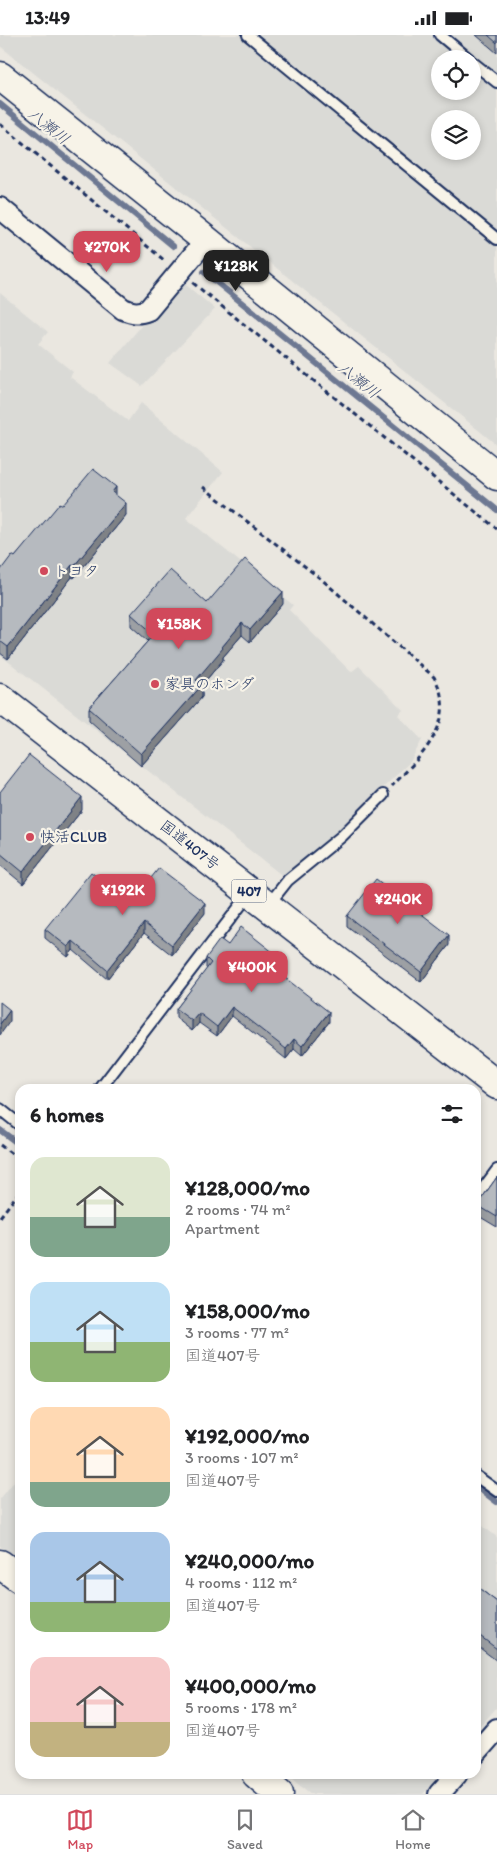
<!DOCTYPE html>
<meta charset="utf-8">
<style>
:root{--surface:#fff;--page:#f2f2f2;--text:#202124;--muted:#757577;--line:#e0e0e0;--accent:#d1495b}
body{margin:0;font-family:Itim,"Klee One",sans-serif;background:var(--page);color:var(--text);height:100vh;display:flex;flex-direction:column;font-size:19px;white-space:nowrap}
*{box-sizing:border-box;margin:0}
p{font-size:16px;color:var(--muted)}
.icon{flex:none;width:28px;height:28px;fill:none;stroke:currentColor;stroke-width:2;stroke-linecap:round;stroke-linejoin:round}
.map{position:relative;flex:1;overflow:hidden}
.details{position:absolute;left:15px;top:1049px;width:466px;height:695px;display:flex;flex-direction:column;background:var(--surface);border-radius:15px;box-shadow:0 2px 8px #0003}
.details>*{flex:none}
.tools{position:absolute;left:431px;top:15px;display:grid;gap:10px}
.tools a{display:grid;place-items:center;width:50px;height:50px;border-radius:50%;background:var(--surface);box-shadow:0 2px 8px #0003;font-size:25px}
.price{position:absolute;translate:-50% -42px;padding:0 11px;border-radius:10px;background:var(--accent);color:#fff;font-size:16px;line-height:32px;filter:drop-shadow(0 1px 2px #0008)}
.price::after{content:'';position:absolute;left:50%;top:30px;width:15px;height:11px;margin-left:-8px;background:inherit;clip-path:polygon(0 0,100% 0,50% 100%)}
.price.current{background:#222;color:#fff}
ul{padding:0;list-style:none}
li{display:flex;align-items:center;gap:15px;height:125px;padding:0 15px}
li span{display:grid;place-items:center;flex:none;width:140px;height:100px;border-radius:15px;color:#555}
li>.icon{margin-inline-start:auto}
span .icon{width:60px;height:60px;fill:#fffc;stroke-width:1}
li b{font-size:21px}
h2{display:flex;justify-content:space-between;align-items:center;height:60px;padding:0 15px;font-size:21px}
.status{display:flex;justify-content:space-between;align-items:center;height:35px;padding:0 25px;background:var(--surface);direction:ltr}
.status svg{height:14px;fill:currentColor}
.dock{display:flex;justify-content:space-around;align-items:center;height:70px;border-top:1px solid var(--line);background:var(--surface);font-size:14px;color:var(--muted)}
.dock a{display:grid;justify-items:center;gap:2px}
.dock .current{color:var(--accent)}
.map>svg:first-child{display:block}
.built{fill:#dadad6;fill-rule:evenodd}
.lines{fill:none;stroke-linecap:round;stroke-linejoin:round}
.stream{stroke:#6d7892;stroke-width:6}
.lane-casing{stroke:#1b2f5e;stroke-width:14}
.street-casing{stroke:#1b2f5e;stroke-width:24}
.secondary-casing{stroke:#1b2f5e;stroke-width:31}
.highway-casing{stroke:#1b2f5e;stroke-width:31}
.path{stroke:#1b2f5e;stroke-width:3;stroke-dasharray:5 4;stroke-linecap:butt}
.lane{stroke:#f7f3e8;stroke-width:10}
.street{stroke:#f7f3e8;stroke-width:20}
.secondary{stroke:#f7f3e8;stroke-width:28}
.highway{stroke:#f7f3e8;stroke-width:28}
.wall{fill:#9da0a4;stroke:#1b2f5e}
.shaded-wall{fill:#7f8286;stroke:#1b2f5e}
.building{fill:#b6babf;stroke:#1b2f5e}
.poi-dot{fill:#d1495b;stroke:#f7f3e8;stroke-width:2}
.labels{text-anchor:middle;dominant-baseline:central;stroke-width:4.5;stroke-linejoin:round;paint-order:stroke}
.shield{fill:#f7f3e8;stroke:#5d6a87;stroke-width:1}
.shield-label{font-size:14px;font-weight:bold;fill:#1b2f5e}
.poi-label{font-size:15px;fill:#1b2f5e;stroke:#f7f3e8;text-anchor:start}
.street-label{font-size:15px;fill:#1b2f5e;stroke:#f7f3e8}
.water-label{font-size:16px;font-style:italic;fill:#445378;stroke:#f7f3e8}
</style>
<div class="status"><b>13:49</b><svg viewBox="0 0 49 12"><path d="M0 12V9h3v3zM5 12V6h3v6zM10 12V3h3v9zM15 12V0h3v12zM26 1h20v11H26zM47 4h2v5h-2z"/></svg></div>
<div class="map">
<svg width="497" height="1759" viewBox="0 0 497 1759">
<rect width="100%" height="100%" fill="#eae7e0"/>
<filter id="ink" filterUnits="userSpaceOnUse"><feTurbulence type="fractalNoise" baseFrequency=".02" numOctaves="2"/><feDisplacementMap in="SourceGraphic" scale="10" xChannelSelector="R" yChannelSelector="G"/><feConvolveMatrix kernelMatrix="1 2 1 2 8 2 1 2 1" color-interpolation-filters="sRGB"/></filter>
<g filter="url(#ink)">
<path class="built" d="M0,0h497v410l-497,-399zM440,24h32v32h-32zM440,84h32v32h-32z
M180,245l35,29 -73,77 -32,-23z
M0,258l48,39 -10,12 35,28 -3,5 58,44 13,-18 82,69 -37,46 107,87 -4,5 62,62 8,-6 44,44 -5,5 24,25 -12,22 -68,65 -58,50 -284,-222z
M20,1439v88l-20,-16v-47z
M476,1486l21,16v170l-21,24z
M285,1739h156l-18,20h-112z"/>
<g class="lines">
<path class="stream" d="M0,69l173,142
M204,237l293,238
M0,1095l20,15
M476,1451l21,16"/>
<defs>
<path id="lane" d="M248,0l249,204
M440,0l29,24
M472,27l25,20
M269,869l19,-24 54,-44 41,-41
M100,1054l150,-196
M0,1074l20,16
M476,1163l21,-28
M476,1441l21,15"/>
<path id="street" d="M0,173l123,101c10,4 15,5 25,1l58,-70
M476,1718l21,-24
M439,1759l18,-20"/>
<path id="secondary" d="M0,41l206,164 291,236
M0,1529l20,15
M256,1739l23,20"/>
<path id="highway" d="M0,663l497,387"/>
</defs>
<use href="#lane" class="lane-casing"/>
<use href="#street" class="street-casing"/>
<use href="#secondary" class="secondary-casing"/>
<use href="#highway" class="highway-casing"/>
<path class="path" d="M0,89l165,137
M193,248l304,246
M203,452l118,92 113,98c3,6 6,12 7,18 9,36 -27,68 -49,91
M0,1110l20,15
M0,1182l20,-26"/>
<use href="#lane" class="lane"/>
<use href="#street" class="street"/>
<use href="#secondary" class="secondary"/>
<use href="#highway" class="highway"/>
</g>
<path class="wall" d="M476,0h21v18z
M116,460l10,20 -52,63 -2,-1 -64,82 -8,-6v-82l15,-14 48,-52z
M207,568l76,1 -33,38 -8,-7 -19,22v3l-21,25v12l-61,69 -52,-46v-12l59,-67 -17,-15v-12z
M0,757l82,18 -59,74 -23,-19z
M131,868l74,10 -33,42 -28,-22 -37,46 -34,-29 -5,7 -23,-19v-9z
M347,881l102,29 -28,37 -74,-56z
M228,910l46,17 -3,4 58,56 -27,34 -8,-7 -8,10 -54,-43 -15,20 -18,-13 -7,8 -16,-13v-9l31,-40 -1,-1v-10z
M497,1142v50l-20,-12v-10z
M476,1551l21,16v59l-21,-16z"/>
<path class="shaded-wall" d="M116,452v12l-4,-7z
M126,468v12l-52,63v-12z
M72,530v12l-64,82v-12z
M283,557v12l-33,38v-12z
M242,588v12l-19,22v3l-27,32v-12l26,-33z
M202,650v12l-61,69v-12z
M82,762v13l-59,74v-12z
M205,868v10l-33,42v-10z
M144,888v10l-37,46v-9z
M449,900v10l-28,37v-10z
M73,906v9l-5,7v-10z
M274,918v9l-8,10v-9z
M232,972v9l-15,20v-9z
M10,975v11l-10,14v-11z
M329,977v10l-27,34v-10z
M199,978v10l-7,8v-10z
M294,1004v10l-8,10v-10z"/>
<path class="building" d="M488,0h9v8z
M93,434l23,18 -4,5 14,11 -52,63 -2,-1 -64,82 -8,-6v-70l12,-16 3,2 45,-54 3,2z
M245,524l38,33 -33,38 -8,-7 -20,24 1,1 -27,32 6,5 -61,69 -52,-46 65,-74 -23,-20 39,-44 37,33z
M29,720l53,42 -59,75 -23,-19v-61z
M159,833l46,35 -33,42 -28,-22 -37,47 -34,-29 -5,6 -23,-18 46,-57 40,31z
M376,844l73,56 -28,37 -74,-56z
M241,892l33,26 -8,10 63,49 -27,34 -8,-7 -8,10 -54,-42 -15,20 -18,-14 -7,8 -16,-12 35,-46 -5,-5 14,-19 8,6z
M0,967l10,8 -10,14z
M497,1142v40l-20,-12z
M476,1551l21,16v47l-21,-16z"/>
</g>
<g class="poi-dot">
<circle cx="44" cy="536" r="5"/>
<circle cx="155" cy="649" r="5"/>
<circle cx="30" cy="802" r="5"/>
</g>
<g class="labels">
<rect class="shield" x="231.5" y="844.5" width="35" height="23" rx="4"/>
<g class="shield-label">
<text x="249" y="856">407</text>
</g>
<g class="poi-label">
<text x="54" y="536">トヨタ</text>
<text x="165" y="649">家具のホンダ</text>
<text x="40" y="802">快活CLUB</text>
</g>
<g class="street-label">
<text transform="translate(190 810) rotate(38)">国道407号</text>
</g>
<g class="water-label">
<text transform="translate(49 91) rotate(39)">八瀬川</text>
<text transform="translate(359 345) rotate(39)">八瀬川</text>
</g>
</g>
</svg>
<div class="tools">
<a><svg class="icon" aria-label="locate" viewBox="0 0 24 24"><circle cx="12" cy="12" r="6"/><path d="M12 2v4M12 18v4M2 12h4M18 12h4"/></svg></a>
<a><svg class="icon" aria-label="layers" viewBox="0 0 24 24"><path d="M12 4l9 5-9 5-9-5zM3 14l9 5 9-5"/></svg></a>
</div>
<b class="price" style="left:107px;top:238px">¥270K</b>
<b class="price current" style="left:236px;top:257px">¥128K</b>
<b class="price" style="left:179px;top:615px">¥158K</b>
<b class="price" style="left:123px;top:881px">¥192K</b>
<b class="price" style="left:398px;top:890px">¥240K</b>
<b class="price" style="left:252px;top:958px">¥400K</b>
<section class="details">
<h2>6 homes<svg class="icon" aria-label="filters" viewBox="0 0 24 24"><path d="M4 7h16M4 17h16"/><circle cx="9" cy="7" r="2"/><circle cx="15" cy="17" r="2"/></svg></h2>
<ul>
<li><span style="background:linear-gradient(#dfe7d0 60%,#7fa58c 0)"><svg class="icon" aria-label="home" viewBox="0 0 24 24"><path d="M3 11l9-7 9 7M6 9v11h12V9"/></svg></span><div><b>¥128,000/mo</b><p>2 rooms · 74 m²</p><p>Apartment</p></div></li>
<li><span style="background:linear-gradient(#bfe0f5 60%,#8fb573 0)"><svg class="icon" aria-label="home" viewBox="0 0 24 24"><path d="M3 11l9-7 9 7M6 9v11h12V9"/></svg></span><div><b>¥158,000/mo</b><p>3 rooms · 77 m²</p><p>国道407号</p></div></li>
<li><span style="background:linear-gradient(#ffd9b3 75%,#7fa58c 0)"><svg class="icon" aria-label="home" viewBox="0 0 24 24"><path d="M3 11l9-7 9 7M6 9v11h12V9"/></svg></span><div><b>¥192,000/mo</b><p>3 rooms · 107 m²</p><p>国道407号</p></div></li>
<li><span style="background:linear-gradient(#a9c7e8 70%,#8fb573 0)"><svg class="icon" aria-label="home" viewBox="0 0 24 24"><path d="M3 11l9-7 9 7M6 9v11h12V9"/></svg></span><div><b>¥240,000/mo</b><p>4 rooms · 112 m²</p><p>国道407号</p></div></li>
<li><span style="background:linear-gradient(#f6c9c9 65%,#c2b280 0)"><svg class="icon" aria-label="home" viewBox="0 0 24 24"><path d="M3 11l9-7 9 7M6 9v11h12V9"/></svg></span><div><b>¥400,000/mo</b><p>5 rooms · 178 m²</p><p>国道407号</p></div></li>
</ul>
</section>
</div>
<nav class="dock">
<a class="current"><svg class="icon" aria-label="map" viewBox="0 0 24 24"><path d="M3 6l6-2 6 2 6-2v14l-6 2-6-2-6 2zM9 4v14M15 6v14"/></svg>Map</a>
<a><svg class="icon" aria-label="saved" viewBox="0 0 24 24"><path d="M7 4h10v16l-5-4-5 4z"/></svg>Saved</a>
<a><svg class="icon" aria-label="home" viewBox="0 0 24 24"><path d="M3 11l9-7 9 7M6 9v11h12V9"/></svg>Home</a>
</nav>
